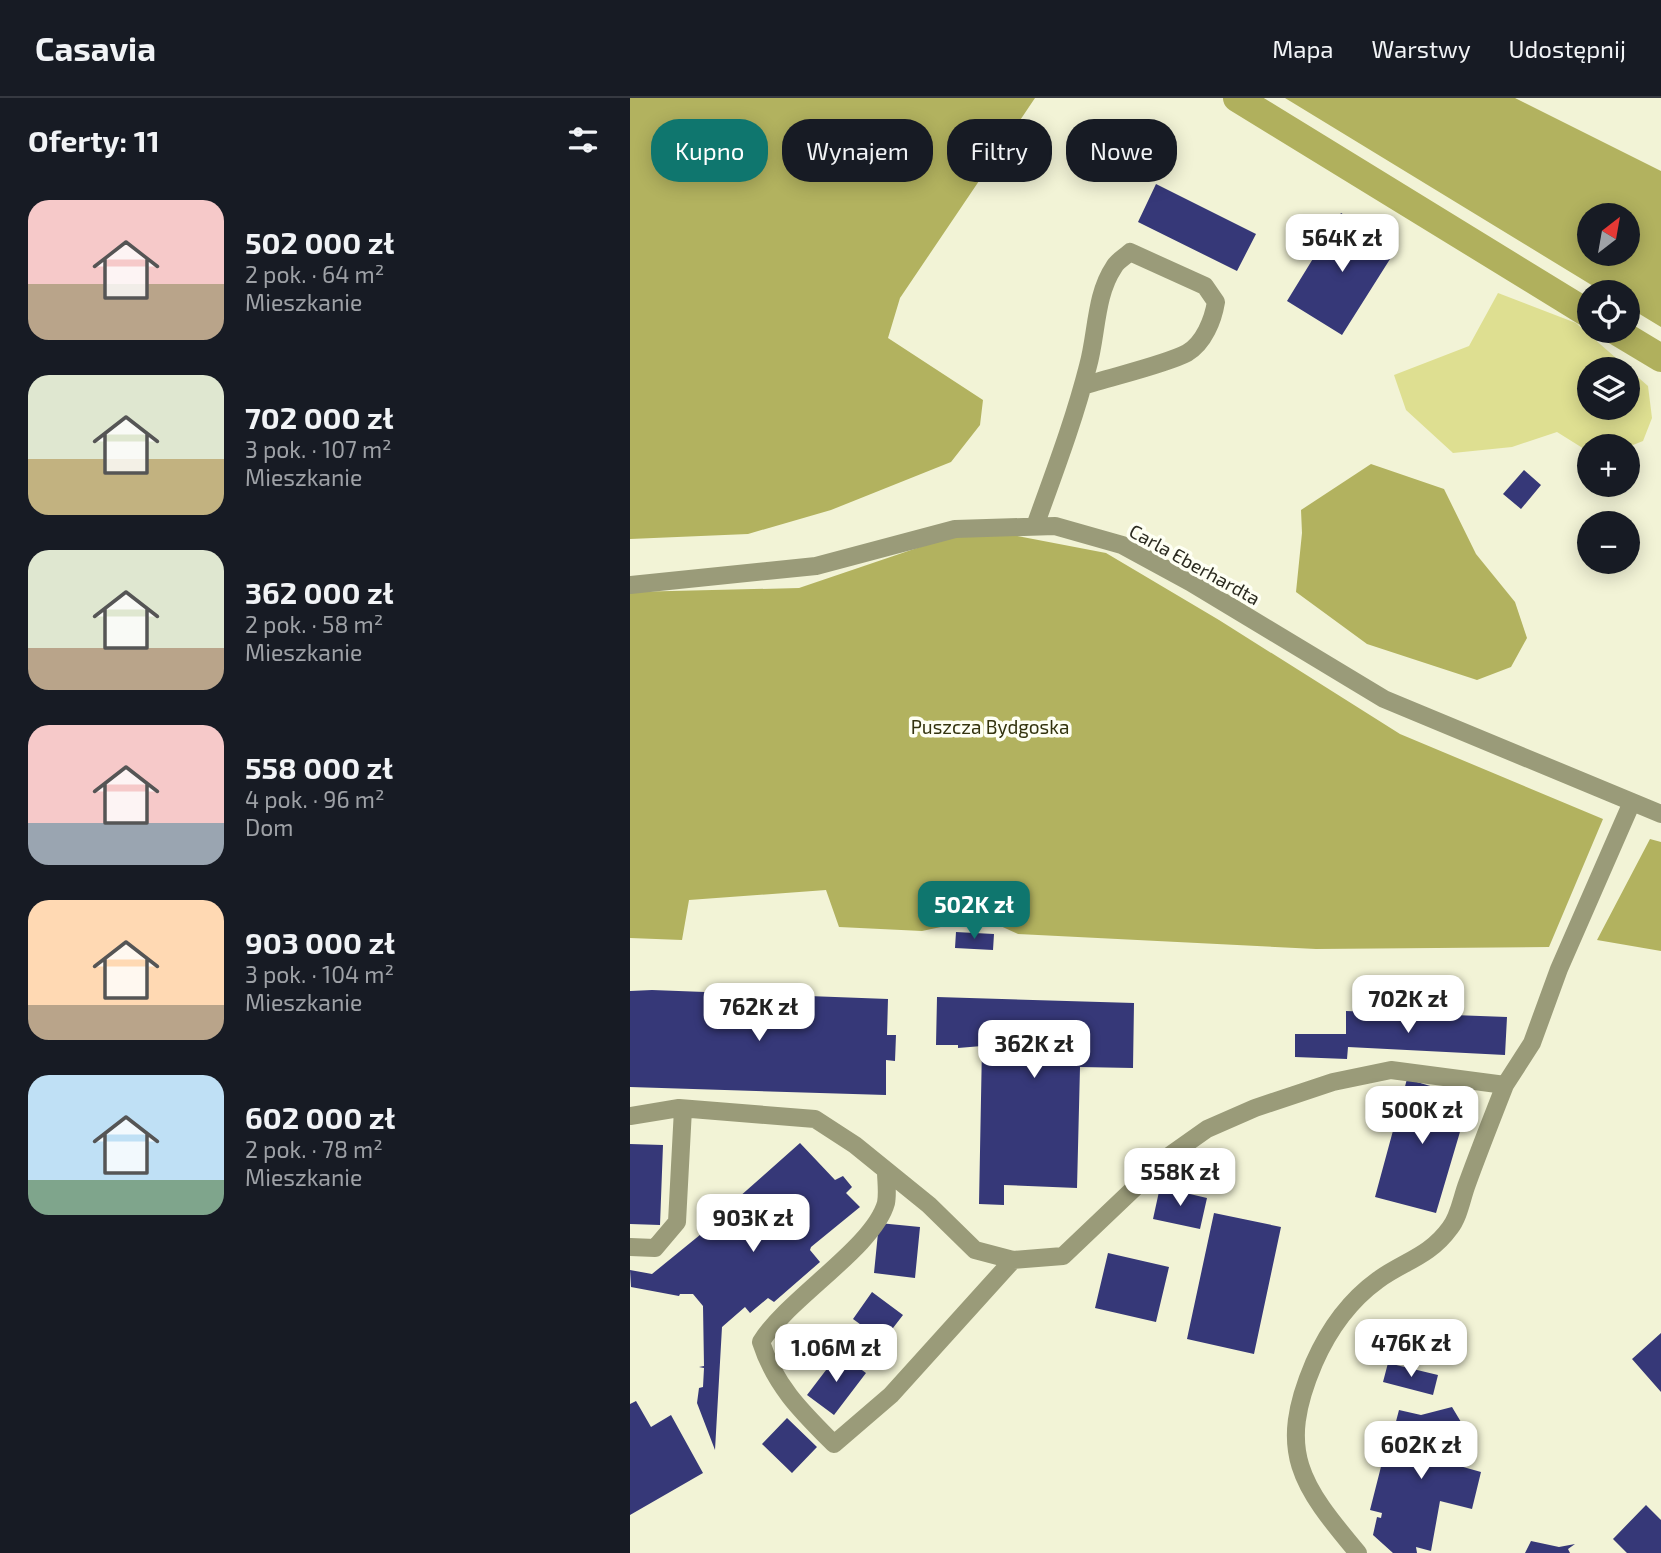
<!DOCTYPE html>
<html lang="pl">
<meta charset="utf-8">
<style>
:root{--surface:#171b24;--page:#20242c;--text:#f1f3f6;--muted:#9ea1a6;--line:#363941;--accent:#0f766e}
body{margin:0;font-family:"Exo 2",sans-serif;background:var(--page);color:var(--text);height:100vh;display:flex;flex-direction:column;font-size:26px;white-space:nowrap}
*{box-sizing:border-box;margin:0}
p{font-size:23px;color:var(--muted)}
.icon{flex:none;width:38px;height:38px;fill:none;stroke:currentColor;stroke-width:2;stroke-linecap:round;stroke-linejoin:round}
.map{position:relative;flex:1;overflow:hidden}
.panel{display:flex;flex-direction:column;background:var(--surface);width:630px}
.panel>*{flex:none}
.top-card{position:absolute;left:21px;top:21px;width:665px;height:63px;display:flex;gap:14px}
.needle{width:46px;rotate:31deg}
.fabs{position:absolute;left:947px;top:105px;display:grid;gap:14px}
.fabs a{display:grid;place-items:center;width:63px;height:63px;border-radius:50%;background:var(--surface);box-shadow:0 4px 18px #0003;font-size:35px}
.price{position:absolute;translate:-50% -60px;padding:0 16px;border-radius:14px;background:#fff;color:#222;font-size:23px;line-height:46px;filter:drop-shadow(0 2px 4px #0008)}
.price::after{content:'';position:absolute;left:50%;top:42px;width:21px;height:16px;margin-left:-10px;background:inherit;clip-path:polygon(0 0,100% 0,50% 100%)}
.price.current{background:var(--accent);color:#fff}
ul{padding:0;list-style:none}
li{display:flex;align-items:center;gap:21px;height:175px;padding:0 28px}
li span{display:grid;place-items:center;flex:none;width:196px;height:140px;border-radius:21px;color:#555}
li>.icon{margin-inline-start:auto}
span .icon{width:84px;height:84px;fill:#fffc;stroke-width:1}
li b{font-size:30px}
h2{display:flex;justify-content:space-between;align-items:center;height:84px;padding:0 28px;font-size:30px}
.chip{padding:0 24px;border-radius:28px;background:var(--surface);box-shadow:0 4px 18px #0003;font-size:24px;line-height:63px}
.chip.current{background:var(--accent);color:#fff}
header{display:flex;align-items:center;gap:42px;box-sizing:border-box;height:98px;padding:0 35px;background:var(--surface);border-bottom:2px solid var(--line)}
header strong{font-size:33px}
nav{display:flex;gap:38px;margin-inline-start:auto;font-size:24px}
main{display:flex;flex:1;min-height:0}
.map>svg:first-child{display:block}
.green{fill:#dedf91;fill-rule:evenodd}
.forest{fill:#b2b25f;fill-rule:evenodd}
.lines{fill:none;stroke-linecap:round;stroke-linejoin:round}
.canal{stroke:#b0b05d;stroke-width:28}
.building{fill:#363878}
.minor{stroke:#9a9b79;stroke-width:18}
.labels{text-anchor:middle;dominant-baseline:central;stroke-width:7;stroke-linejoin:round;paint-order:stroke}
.street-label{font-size:19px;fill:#2b2b20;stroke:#fefff3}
.park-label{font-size:19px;fill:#33330e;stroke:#fefff3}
</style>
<header>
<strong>Casavia</strong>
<nav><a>Mapa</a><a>Warstwy</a><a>Udostępnij</a></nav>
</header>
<main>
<section class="panel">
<h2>Oferty: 11<svg class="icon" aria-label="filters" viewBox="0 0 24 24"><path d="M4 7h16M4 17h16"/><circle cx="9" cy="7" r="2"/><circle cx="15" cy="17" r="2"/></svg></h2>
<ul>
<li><span style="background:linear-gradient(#f6c9c9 60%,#b9a48a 0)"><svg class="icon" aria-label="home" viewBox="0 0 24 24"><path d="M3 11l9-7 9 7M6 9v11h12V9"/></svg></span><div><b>502 000 zł</b><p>2 pok. · 64 m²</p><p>Mieszkanie</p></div></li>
<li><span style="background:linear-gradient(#dfe7d0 60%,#c2b280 0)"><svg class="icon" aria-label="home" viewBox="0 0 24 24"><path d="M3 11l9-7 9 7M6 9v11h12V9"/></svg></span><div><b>702 000 zł</b><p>3 pok. · 107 m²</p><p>Mieszkanie</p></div></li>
<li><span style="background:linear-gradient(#dfe7d0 70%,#b9a48a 0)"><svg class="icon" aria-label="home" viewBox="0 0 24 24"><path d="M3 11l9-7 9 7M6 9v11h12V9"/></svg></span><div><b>362 000 zł</b><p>2 pok. · 58 m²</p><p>Mieszkanie</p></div></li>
<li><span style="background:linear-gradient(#f6c9c9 70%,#9aa5b1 0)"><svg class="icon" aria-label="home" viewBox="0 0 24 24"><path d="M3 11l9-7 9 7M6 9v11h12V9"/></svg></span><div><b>558 000 zł</b><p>4 pok. · 96 m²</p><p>Dom</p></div></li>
<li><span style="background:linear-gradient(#ffd9b3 75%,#b9a48a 0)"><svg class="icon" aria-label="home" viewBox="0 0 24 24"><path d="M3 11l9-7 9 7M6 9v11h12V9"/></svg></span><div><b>903 000 zł</b><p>3 pok. · 104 m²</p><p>Mieszkanie</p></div></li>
<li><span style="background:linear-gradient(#bfe0f5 75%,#7fa58c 0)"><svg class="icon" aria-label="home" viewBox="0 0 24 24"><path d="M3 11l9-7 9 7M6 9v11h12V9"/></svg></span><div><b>602 000 zł</b><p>2 pok. · 78 m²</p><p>Mieszkanie</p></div></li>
</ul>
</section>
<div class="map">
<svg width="1031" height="1455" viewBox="0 0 1031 1455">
<rect width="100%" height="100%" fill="#f2f3d6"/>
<path class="green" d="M868,195l78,30 72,63 4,32 -9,23 -15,6 -39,-1v6l-32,-20 -45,15 -59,6 -47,-43 -12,-35 75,-29zM959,271h39v39h-39z"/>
<path class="forest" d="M0,0h405l-135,200 -12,40 95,62 -3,25 -29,37 -120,48 -83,24 -118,5z
M655,0h230l146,73v156l-33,-20v-15h-25zM959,117h39v39h-39z
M741,366l73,25 32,65 39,48 12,36 -16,29 -34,13 -110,-36 -71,-52 6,-59 -1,-23z
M346,430l130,25 113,67 181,114 203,85 -54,128 -233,2 -298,-15 -35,-16 -61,13 -83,-4 -13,-37 -137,10 -7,40 -52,-2v-346l169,-4z
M1020,741l11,3v109l-64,-11z"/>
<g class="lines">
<path class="canal" d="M607,0l352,216
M986,233l45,27"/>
</g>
<path class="building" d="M526,86l100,50 -19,37 -99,-49z
M711,115l56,35 -55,87 -55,-34z
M894,372l17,15 -20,24 -18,-15z
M326,834l38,2 -1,16 -38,-2z
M22,892l236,9 -1,36h9l-1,26 -9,-1v35l-256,-8v-96z
M307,899l197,6 -1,65 -53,-1 -3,121 -73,-3v20l-25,-1 3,-158 -24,2v-3h-22z
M716,913l161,6 -2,38 -157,-8 -1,12 -52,-2v-23h51z
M777,981l63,19 -34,115 -61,-16z
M170,1045l35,37 8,-4 9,11 -6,6 14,14 -49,40 -1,3 10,12 -46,40 -6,-4 -18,15 -5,-6 -23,20 -7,123 -18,-47 2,-15 4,-1 1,-19 -5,-1 5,-1 -1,-60 -10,-12h-13l-1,2 -48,-9 -1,-17 22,4 81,-66 -3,-3z
M0,1046l33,1 -3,80 -30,-1z
M530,1089l47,11 -7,31 -47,-10z
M584,1115l67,14 -27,127 -67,-15z
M249,1125l41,4 -5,51 -41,-5z
M478,1155l61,14 -13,55 -61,-14z
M242,1194l31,23 -20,26 -30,-22z
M1031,1235v59l-29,-33z
M209,1255l27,20 -32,42 -27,-20z
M758,1265l50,12 -5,20 -50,-13z
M6,1303l15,26 20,-12 32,58 -73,42v-111z
M822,1309l12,20 -4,18 -6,-1 -5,19 32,9 -9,37 -32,-8 -9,50 -15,-4 1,6h-24l-20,-18 4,-18 4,1 1,-5 -12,-3 16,-63 11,3 5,-19 -8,-2 5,-19 22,5z
M157,1320l30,29 -25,26 -30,-29z
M1016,1407l15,15v33h-34l-14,-14z
M901,1443l28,6 16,-3 -7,5 2,4h-45z"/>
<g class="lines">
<path class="minor" d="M405,428c19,-53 39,-105 53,-160 9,-32 7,-71 26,-99 3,-6 11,-10 16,-15l75,34 11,16c-3,18 -12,41 -29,51 -23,12 -77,24 -104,33
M0,487l186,-19 139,-37 100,-3 67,19 68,37 194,117 277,115
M0,1018l49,-8 136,11 40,26 74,60 46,45 38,10 50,-4 103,-98 41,-29 48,-21 78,-26 58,-12 114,15 27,-42 27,-74 73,-167
M256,1073c0,9 2,22 0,32 -12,44 -99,96 -125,139 14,44 41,70 73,102l57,-49 122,-135
M0,1149l25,1 22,-26 6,-113
M728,1455c-57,-68 -82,-101 -44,-190 14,-32 35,-62 64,-83 26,-19 51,-23 72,-52 9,-11 12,-31 17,-44 12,-33 25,-66 38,-99"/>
</g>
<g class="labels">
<g class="street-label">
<text transform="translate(565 466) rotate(29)">Carla Eberhardta</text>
</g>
<g class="park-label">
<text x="360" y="628">Puszcza Bydgoska</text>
</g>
</g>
</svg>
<div class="fabs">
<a><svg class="needle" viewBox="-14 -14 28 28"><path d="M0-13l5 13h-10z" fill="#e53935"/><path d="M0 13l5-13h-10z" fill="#9ea1a6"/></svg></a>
<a><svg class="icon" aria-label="locate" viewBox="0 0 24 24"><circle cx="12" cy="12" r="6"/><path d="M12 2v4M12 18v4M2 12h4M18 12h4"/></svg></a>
<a><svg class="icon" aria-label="layers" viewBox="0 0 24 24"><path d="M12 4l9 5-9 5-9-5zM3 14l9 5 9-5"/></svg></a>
<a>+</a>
<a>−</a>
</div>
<b class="price" style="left:712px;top:176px">564K zł</b>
<b class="price current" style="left:344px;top:843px">502K zł</b>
<b class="price" style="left:778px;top:937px">702K zł</b>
<b class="price" style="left:129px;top:945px">762K zł</b>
<b class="price" style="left:404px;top:982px">362K zł</b>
<b class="price" style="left:792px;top:1048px">500K zł</b>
<b class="price" style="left:550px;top:1110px">558K zł</b>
<b class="price" style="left:123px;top:1156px">903K zł</b>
<b class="price" style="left:781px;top:1281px">476K zł</b>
<b class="price" style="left:206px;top:1286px">1.06M zł</b>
<b class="price" style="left:791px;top:1383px">602K zł</b>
<div class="top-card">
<a class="chip current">Kupno</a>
<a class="chip">Wynajem</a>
<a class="chip">Filtry</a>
<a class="chip">Nowe</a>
</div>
</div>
</main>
